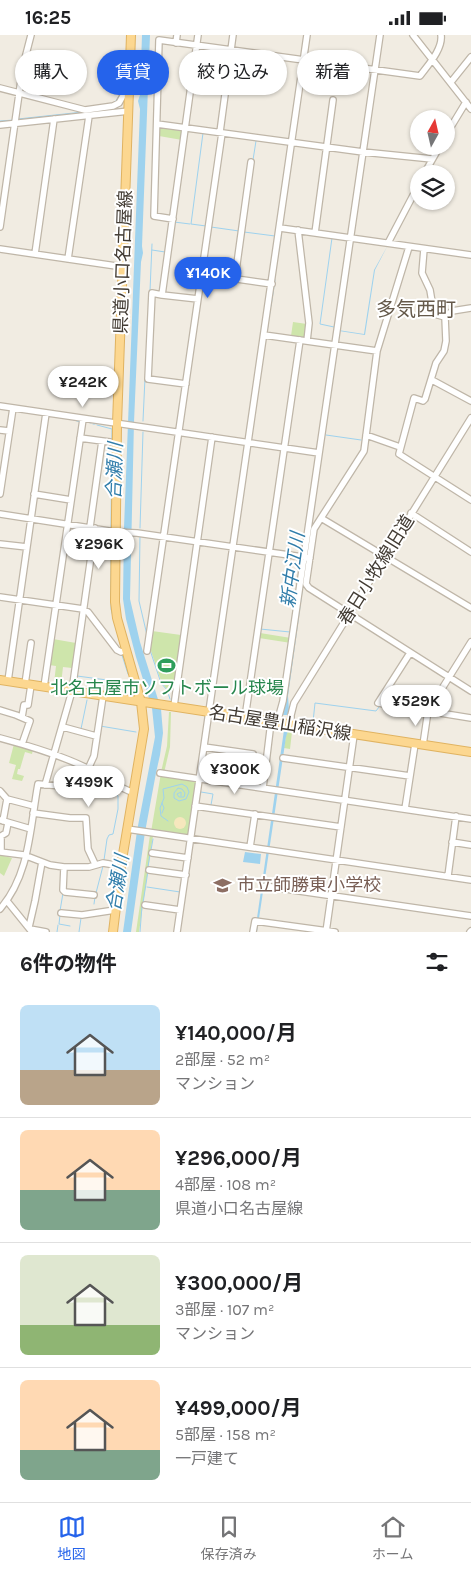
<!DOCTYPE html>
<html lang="ja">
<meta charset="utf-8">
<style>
:root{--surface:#fff;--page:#f6f6f6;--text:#202124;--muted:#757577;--line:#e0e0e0;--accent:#2563eb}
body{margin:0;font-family:Karla,"Noto Sans JP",sans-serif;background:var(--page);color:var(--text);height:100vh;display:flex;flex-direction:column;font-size:19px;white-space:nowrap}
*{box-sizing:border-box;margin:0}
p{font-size:16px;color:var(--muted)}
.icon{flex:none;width:28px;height:28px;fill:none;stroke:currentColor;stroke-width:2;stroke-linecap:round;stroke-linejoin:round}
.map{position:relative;height:897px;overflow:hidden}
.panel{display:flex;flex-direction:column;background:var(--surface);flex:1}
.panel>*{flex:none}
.hud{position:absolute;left:15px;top:15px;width:441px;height:45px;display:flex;gap:10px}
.needle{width:32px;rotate:8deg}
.controls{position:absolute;left:410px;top:75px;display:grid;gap:10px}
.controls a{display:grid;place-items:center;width:45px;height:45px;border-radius:50%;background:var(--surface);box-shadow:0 1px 4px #0004;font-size:25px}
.price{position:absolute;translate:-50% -42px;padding:0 11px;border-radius:18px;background:#fff;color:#222;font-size:16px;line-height:32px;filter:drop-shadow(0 1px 2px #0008)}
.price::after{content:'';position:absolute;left:50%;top:30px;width:15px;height:11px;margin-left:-8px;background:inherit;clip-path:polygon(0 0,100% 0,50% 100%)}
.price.selected{background:var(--accent);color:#fff}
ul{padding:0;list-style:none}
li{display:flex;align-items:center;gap:15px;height:125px;padding:0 20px}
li+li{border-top:1px solid var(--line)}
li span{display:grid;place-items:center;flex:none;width:140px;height:100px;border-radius:8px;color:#555}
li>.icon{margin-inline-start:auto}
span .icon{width:60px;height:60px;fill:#fffc;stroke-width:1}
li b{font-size:21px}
h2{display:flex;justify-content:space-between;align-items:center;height:60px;padding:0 20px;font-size:21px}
.chip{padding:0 18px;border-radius:22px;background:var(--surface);box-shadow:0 1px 4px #0004;font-size:18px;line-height:45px}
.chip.selected{background:var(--accent);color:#fff}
.status{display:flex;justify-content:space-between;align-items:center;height:35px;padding:0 25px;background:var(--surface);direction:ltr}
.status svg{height:14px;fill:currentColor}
.menu{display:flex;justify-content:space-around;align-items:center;height:70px;border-top:1px solid var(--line);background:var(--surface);font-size:14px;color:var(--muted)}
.menu a{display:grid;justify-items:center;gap:2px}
.menu .selected{color:var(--accent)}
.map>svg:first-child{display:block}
.green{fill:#cee5ab}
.sand{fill:#f6e7bd}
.water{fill:#9ed2ee}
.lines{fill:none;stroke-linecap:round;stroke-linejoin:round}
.stream{stroke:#9ed2ee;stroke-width:1}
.minor-casing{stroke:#bfb6a8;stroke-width:8}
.major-casing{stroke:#e0b361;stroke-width:10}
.minor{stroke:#fff;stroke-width:5.5}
.major{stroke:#fcd790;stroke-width:8}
.labels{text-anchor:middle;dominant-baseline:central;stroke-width:4;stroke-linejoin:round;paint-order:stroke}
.street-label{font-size:18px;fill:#423b33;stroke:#fff}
.leisure-label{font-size:18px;fill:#27864d;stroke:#fff}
.education-label{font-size:18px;fill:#785e54;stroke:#fff;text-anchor:start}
.water-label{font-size:19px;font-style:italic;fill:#307daa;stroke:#fff}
.quarter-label{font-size:20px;fill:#65594a;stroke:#fff}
</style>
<div class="status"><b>16:25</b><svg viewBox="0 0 49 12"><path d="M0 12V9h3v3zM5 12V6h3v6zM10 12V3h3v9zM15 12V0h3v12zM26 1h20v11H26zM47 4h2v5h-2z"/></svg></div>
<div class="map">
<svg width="471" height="897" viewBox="0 0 471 897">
<rect width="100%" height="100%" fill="#f1ece2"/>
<path class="green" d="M160,91l23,3 -1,11 -23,-4z
M293,287l14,2 -3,14 -13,-2z
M152,596l29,4 -7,56 -7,-1 -6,-9 -11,-33z
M260,598l31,5v5l-32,-5z
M53,604l23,4 -4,25 -9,-1 -2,17 -7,-1 2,-17 -7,-1z
M169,677h2l-1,35 -6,26 -3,-1 6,-26z
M288,696l4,1 -2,17 -6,-1 2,-12z
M14,709l19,5 -1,5 -7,-2 -5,17h-2l-1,5 7,2 -2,5 -10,-2 4,-14 -7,-2z
M161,738l34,6 2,3 -7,53 -3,2 -36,-5z
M150,800l3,1 -14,96h-3z
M0,820l12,3 -8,18 -4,-3z"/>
<path class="sand" d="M174 788a6 6 0 1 1 12 0a6 6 0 1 1-12 0Z"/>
<path class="water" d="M142,0h8l-8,211 1,7 -2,9 -7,160 -4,177 10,43 21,67 2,24 -3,22 -4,18 -11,59 -14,100h-8l14,-101 18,-94 -3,-29 -16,-51 -10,-38 -3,-20 1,-71 16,-419 -2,-8 2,-6z
M388,210l-13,25 -10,65 -26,-4 -51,365 1,14 -2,5h-5l2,-6 54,-379 26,4 10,-64z
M284,695l4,1 -2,6 -29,195h-2z
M245,817l16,2 -1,10 -17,-2z"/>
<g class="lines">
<path class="stream" d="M115,67l6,-9 4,-3
M107,75l8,-1 3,-2
M18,84l65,-7
M0,86l14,-1
M203,98l-12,91 15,2
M253,125l3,-19
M174,187l16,2
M211,192l28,4
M244,197l31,4
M332,203l-12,86 14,3
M152,215l13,2
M275,239l6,-37
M150,256l2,-47
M271,271l4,-26
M267,297l3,-21
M71,384l9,3
M143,386l2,-43
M87,387l4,1
M93,389h2
M97,390l15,4 -1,99
M326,400l35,5
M140,493l3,-96
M111,500v74l10,38
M140,501l-1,65 8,34
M260,594l30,3
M150,615l11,33 6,7 3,9
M122,620l6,19
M77,641l30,4 -1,11
M313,687l2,-19 61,8 3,-4
M100,691l36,6
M81,694l6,-29
M253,720l-1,9 11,1
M100,753l14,4 4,4v13l-5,25 -4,1 -2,4 -3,21
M201,757l12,2 -2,11
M162,778l2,-5 -2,-5
M168,786l-7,-5 -1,-8 4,-10 -1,-9 19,-5 5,3 2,5 -3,7 -7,2 -5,-3v-5l4,-5 4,1 3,4 -1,4h-5l-2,-3 4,-2v4
M151,815l2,-11
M148,832l2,-13
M147,852l33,5
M96,858l7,-27
M143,868l5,-32
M94,869l1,-7
M60,876l3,-18
M60,880l-1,9 11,2
M57,897l1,-7
M79,897l2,-14
M140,897l2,-26"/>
<defs>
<path id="minor" d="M413,0l58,74
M176,8l1,-8
M451,47l20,-25
M0,53l85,22 28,-4 6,-3 5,-9 6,-2
M157,89l206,28 69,7
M0,90l129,-14
M220,97l13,-97
M446,100l20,-33
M424,139l16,-28
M173,184l-19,-3 5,-176 261,36c8,-11 23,-27 21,-41
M0,192l23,-161 8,-31
M280,193l191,27
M298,195l11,93 -2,18
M315,198l18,-133
M388,208l31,-59
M409,212l-32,104 -13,100 -43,67 150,90
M0,214l123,18
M424,214l-2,24 8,17 4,24 11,3
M35,219l19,-135
M68,224l21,-143
M202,239l70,10
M235,243l16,-116
M162,260l-10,-2 -4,86 38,5
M198,264l-36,-4 36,-260
M445,282l1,24 -2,10 -8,12 -11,36 -2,2 -9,-3 -15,56 72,46
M445,282l7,-6 19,-3
M264,300l113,16
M432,345l39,21
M0,371l319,47
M0,395l9,1
M366,400l34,12
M80,403l30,4
M0,459l13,-86
M34,459l37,6
M411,478l60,39
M0,479l116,18 21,1 173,25
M321,483l-7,11 -8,55 3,4 162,103
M90,492l12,-86
M0,509l27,3
M0,562l83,12 5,3 29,38 4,2 5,-2
M147,616l75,-518
M410,618l-32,50 93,15
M8,646l38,-268
M25,649l6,-41
M44,652l39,-268
M174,671l38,-269
M0,675l16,5 14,6 -8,23
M22,682l2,-12h4l3,-20
M245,683l55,-378
M277,688l6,-22 97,-666
M291,690v-10l3,-12 177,-285
M63,692l33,9
M0,703c30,8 61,17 89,31 15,8 28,18 45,24
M423,710l5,-34 43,-69
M204,712l49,7
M283,723l127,18
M88,734l6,-13 9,-60
M160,738l311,46
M45,750l27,-94 23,-163
M263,753l8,-66
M0,756l7,8 27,7
M195,771l146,21
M405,774l10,-65
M33,778l37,5h16l2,31 7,15
M0,785l31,9
M3,786l4,-22
M127,794l344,51
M452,807l19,3
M250,812l5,-33
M0,817l24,3 26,10 14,2h25l14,-4 18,3
M1,817v-16l5,-3 2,-10
M152,818l36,5
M64,832l-1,23 2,2 29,3
M149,835l37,5
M448,841l8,-60
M265,851l206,30
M7,866l25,31
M145,870l35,5
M0,874c30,-34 30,-82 38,-125l58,5 6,-11
M61,878l21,2 33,-5
M29,892l6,-26 7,-39
M30,894l16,3
M177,897l130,-897
M253,897l2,-11 80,11
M326,897l28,-197
M470,897l1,-1"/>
<path id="major" d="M0,645l471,72
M113,897l8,-66 23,-137 -3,-27 -24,-84 -2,-16 2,-178 14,-389"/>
</defs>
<use href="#minor" class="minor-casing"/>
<use href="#major" class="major-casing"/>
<use href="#minor" class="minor"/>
<use href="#major" class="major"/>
</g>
<defs>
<symbol id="stadium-bare" viewBox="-9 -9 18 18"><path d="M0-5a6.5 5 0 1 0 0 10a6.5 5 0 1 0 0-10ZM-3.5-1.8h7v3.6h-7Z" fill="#2e9e5b" stroke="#fff" stroke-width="2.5" paint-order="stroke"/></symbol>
<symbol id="school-bare" viewBox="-9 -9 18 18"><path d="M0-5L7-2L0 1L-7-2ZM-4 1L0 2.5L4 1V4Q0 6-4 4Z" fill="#8d6e63" stroke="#fff" stroke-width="2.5" paint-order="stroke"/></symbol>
</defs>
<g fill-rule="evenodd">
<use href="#stadium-bare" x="154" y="618" width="25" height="25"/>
<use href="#school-bare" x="210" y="838" width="25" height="25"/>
</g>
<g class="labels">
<g class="street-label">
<text transform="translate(123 227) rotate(-88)">県道小口名古屋線</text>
<text transform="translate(376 535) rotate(-58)">春日小牧線旧道</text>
<text transform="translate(280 688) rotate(9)">名古屋豊山稲沢線</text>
</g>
<g class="leisure-label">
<text x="167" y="653">北名古屋市ソフトボール球場</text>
</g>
<g class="education-label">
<text x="237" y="850">市立師勝東小学校</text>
</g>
<g class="water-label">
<text transform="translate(115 436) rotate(-88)">合瀬川</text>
<text transform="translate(293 535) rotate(-82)">新中江川</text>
<text transform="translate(118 848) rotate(-81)">合瀬川</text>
</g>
<g class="quarter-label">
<text x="416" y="274">多気西町</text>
</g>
</g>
</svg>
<div class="controls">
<a><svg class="needle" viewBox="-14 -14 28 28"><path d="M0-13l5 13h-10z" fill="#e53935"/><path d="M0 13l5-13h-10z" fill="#757577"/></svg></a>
<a><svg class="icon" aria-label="layers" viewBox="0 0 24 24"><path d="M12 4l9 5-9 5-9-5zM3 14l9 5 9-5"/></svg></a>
</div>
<b class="price selected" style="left:208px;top:264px">¥140K</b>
<b class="price" style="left:83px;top:373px">¥242K</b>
<b class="price" style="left:99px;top:535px">¥296K</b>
<b class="price" style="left:416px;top:692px">¥529K</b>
<b class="price" style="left:235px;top:760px">¥300K</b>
<b class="price" style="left:89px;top:773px">¥499K</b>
<div class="hud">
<a class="chip">購入</a>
<a class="chip selected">賃貸</a>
<a class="chip">絞り込み</a>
<a class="chip">新着</a>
</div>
</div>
<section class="panel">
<h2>6件の物件<svg class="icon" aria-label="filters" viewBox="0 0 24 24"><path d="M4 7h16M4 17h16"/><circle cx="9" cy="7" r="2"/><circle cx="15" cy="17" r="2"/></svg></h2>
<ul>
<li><span style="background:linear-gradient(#bfe0f5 65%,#b9a48a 0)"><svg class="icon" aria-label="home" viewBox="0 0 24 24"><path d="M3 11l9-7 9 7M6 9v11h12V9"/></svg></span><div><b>¥140,000/月</b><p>2部屋 · 52 m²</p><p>マンション</p></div></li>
<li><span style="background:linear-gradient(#ffd9b3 60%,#7fa58c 0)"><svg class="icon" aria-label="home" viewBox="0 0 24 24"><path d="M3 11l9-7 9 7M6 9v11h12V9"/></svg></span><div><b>¥296,000/月</b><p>4部屋 · 108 m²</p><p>県道小口名古屋線</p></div></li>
<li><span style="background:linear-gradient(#dfe7d0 70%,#8fb573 0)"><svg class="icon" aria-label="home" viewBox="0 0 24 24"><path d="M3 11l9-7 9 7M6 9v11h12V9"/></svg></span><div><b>¥300,000/月</b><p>3部屋 · 107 m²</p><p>マンション</p></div></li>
<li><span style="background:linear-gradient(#ffd9b3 70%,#7fa58c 0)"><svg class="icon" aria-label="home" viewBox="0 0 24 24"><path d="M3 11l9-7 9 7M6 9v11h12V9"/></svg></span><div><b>¥499,000/月</b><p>5部屋 · 158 m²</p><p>一戸建て</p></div></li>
</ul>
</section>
<nav class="menu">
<a class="selected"><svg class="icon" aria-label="map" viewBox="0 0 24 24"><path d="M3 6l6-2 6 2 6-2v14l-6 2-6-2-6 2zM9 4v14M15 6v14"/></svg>地図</a>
<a><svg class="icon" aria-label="saved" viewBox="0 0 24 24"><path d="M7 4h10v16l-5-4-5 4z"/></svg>保存済み</a>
<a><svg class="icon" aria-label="home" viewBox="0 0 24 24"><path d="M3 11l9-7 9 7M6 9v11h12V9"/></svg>ホーム</a>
</nav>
